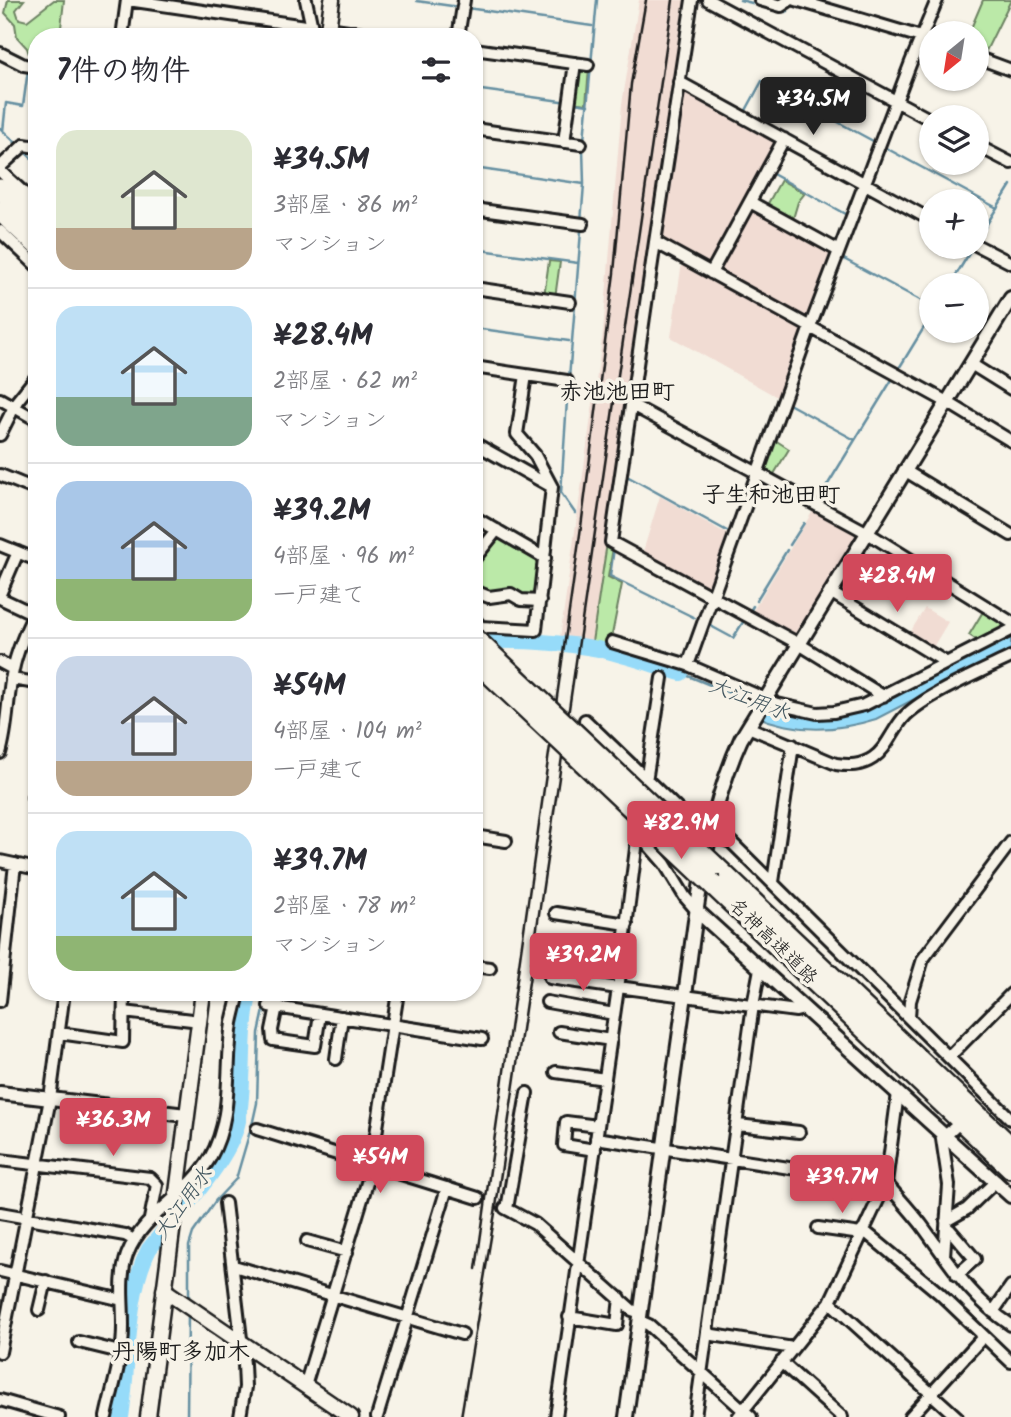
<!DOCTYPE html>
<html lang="ja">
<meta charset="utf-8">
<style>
:root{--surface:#fff;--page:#f7f7f7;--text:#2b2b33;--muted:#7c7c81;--line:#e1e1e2;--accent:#d1495b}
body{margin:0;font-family:Kalam,"Klee One",sans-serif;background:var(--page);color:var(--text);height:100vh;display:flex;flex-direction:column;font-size:26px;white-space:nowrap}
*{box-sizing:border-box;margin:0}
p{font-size:23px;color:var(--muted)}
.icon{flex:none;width:38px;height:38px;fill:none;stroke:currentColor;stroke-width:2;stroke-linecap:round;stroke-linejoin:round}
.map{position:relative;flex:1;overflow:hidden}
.drawer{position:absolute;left:28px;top:28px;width:455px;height:973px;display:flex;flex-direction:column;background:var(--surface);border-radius:28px;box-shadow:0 2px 5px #0004}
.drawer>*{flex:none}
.needle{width:46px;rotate:210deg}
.fabs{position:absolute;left:919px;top:21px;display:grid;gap:14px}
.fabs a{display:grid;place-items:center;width:70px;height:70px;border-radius:50%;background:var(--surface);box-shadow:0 2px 5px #0004;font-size:35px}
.price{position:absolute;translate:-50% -60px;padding:0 16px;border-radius:7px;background:var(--accent);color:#fff;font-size:23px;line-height:46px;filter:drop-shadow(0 2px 4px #0008)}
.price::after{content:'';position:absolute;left:50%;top:42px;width:21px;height:16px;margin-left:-10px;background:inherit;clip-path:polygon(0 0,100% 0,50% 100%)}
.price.selected{background:#222;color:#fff}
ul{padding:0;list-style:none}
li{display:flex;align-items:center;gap:21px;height:175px;padding:0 28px}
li+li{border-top:2px solid var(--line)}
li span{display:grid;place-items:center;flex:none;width:196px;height:140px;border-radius:21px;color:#555}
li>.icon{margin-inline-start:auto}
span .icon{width:84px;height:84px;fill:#fffc;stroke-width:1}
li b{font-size:30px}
h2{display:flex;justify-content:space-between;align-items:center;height:84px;padding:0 28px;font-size:30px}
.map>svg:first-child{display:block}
.built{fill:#f1dcd3}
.green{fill:#bbe9a8;stroke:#6c8262;stroke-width:2}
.water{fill:#96dbf9;stroke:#658fa1;stroke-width:2}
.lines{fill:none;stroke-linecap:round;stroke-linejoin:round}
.stream{stroke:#658fa1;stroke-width:2.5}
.river{stroke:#96dbf9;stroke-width:16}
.minor-casing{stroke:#1c1c1c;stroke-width:16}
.tertiary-casing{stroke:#1c1c1c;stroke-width:18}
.secondary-casing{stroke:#1c1c1c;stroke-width:19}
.motorway-casing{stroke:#1c1c1c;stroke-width:24}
.minor{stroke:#f7f3e8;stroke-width:10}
.tertiary{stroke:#f7f3e8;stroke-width:12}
.secondary{stroke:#f7f3e8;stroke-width:14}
.motorway{stroke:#f7f3e8;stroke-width:19}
.rail{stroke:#1c1c1c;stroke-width:2.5}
.motorway-bridge-casing{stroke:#1c1c1c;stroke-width:24;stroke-linecap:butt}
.motorway-bridge{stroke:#f7f3e8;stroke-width:19}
.labels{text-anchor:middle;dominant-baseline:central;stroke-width:7;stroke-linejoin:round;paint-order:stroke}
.street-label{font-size:19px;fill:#1c1c1c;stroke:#f7f3e8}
.water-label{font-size:21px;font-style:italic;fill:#41555e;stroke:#f7f3e8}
.quarter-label{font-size:23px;font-weight:bold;fill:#1c1c1c;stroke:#f7f3e8}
</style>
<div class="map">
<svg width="1011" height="1417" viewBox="0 0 1011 1417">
<rect width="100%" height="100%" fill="#f7f3e8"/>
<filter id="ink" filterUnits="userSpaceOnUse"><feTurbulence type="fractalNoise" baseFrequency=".0143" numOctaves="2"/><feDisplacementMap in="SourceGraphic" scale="14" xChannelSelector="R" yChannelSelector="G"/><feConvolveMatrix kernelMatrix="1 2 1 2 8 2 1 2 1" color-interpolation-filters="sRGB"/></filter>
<g filter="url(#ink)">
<path class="built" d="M639,0h49l-96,642 -32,-4 43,-306 19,-228z
M683,89l96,51 -68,127 -51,-26z
M752,208l79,43 -25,69 -91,-49z
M682,262l120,66 -25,69 -106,-60z
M660,496l67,38 -20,56 -65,-35z
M814,509l40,22 1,5 -59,97 -6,2 -39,-21z
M925,608l23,14 -16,27 -23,-15z"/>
<path class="green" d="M8,0h16l-8,10 3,9 8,2 27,-21h10l-4,37h-23v27l-5,-1 -5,-15 -10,-11 -2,-13 -10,-11z
M983,0h28l-27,55 -7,-3 -1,-19h-7z
M575,67l14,2 -3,35 -15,-2z
M781,180l24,13 -7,9 -6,20 -26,-15z
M549,261l11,1 -5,36 -11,-2z
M772,438l17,11 -18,30 -9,-7z
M497,536l44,25 -5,34 -48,-3 -14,-5v-22z
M607,543l6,5 -5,29 14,7 -12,61 -18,-3z
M984,610l23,14v4l-27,14 -11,-7z"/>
<path class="water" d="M1011,634v15l-135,70c-41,13 -83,14 -123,-4l7,-12 9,4 66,8z"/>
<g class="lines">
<path class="stream" d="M740,0l20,5
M818,0l5,1
M417,1l42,6
M467,8l125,18
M785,12l3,-1
M925,15l6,-15
M924,44l7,3
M976,63l35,13
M474,89l94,13
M574,103l14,2
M744,114l18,-33 111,60
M0,128l18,17
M3,131l3,-28 17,3 5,-36
M584,140l13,-140
M884,147l113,61
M25,152l12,11
M474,168l110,16
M771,173l74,41
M581,222l3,-38 -1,-36
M977,240l34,-55
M474,249l104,14
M842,258l89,48
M950,285l23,-38
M474,328l95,13
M898,370l33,-54
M569,378l12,-147
M568,385l-7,108 14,20
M787,403l68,37
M625,475l102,56
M817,502l76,-124
M790,545l14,-22
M614,548l-4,28 85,42
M756,601l31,-51
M750,611l3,-5
M707,624l26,14 12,-19
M681,673l78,32
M189,1302v-56l4,-13 23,-33 20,-21 17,-58 4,-18 2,-70 9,-41
M187,1417l1,-105"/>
<path class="river" d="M474,641c42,-1 83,0 124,8 28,6 56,16 83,24
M121,1417c8,-53 4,-121 28,-168 26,-32 81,-88 89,-128 8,-42 1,-87 12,-129"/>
<defs>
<path id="minor" d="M128,0l184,27
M306,0l8,37
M692,0l-37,242 292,160 64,39
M708,0l223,120
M760,0l21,6 9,-6
M796,0l135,40
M328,28l61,9
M122,37l5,-37
M458,37l6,-37
M474,49l114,16
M0,53l24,12 13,2
M976,57l35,13
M679,82l252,138
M474,129l107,15
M564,142l11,-79
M976,145l35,18
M0,167l24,-22 13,2
M0,171l37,34
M750,202l89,49
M474,209l109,15
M0,231l37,35
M655,242l-44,300 188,102 84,52
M976,245l35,18
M711,273l73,-134
M474,288l96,14
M971,364l40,25
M474,367l52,8 -9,59 18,21 17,32 -16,143 -55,-3 -7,-8
M526,375l41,6
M0,399l37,21
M632,405l234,127 145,90
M0,435l17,-34 20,-25
M474,443l78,44
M904,470l107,65
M0,475l37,15
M474,517l71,41
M0,545l37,15
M474,559l23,-29
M474,591l15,6 22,-3 10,6 19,1
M830,592l117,71
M0,594l18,-42
M0,598l34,16
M612,642l76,23 89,39 40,9 17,-1 30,-7 147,-75
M0,662l13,7
M688,665l122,-338 101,-265 26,-62
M11,679l26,4
M585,720l107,103 18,12 21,7 280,277
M748,727l88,37c13,2 25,2 37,-6 15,-10 20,-30 33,-43 22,-21 76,-44 105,-58
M0,753c8,-27 7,-55 13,-83 4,-21 14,-42 24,-62
M33,797l4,2
M638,833l27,31 20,33 12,14
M474,836l32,5
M0,861l37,8
M773,882l20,-137
M556,913l71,11
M474,966l16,2
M550,978l68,10
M618,987l178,24 8,-2
M280,992l-8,38 1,10 42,6 5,-32
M0,1001l15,-137
M547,1002l67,12
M269,1006l213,33
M124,1012l76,9
M909,1018l1,-17 13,-42 88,-117
M559,1032l52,8
M59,1033l64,9 1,-50
M949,1057l62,-63
M336,1059l6,-42
M556,1072l49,7
M738,1125l61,7
M257,1129l221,69
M941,1132l8,53 -5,71
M945,1136l9,-8
M596,1138l290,45c11,13 24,27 35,41 28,38 49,74 90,101
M595,1150l-31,-5 2,-23 32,4
M0,1160l150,18 7,7 -7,34
M225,1203l19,161 1,23 -5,30
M505,1208l30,16 97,86 9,3
M507,1209l20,-116
M0,1213l125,22 9,5
M946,1221l21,-12 29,-28
M946,1227l4,3 25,29 -18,16
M818,1228l43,6
M863,1230l76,63 72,69
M307,1241l40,11
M234,1266l228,68
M0,1271l122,29
M830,1302l127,115
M39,1310l7,-29
M993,1312l18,-26
M569,1317l48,8 3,-27
M640,1321l9,4 102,92
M707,1334l86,14
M79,1342l41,10
M0,1352l50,-253 14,-107
M781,1362l61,55
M305,1386l65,-213 28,-181
M0,1400l59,17
M106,1417c5,-24 13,-48 16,-73 4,-29 -5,-61 5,-89 16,-42 61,-59 83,-97 24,-42 15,-89 22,-135 2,-10 5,-20 7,-31
M377,1417l70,-229
M556,1417l63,-436 19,-148 24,-155
M695,1417l58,-412 7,-36
M738,1417l92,-115 56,-119 12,-90
M910,1417l73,-80"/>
<path id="tertiary" d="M697,911l314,285
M0,1093l186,22
M626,1417c20,-138 38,-277 58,-415 13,-89 19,-180 57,-263l270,-441"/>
<path id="secondary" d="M327,37l5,-37
M164,1290l187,127
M148,1417l55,-425"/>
<path id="motorway" d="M0,189l37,35
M0,211l37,34
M715,866l296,281
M713,885l298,283"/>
</defs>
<use href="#minor" class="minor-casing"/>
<use href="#tertiary" class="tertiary-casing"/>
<use href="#secondary" class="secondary-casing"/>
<use href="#motorway" class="motorway-casing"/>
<use href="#minor" class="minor"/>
<use href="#tertiary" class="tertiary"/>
<use href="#secondary" class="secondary"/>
<use href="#motorway" class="motorway"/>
<path class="rail" d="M476,1269l105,-742 33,-254 17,-189 15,-84
M461,1417l35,-210 177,-1207"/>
<defs>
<path id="motorway-bridge" d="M474,638l241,228
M474,659l239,226"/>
</defs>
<use href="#motorway-bridge" class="motorway-bridge-casing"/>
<use href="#motorway-bridge" class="motorway-bridge"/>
</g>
</g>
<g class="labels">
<g class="street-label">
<text transform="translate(773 942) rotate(44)">名神高速道路</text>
</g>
<g class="water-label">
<text transform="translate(749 700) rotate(21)">大江用水</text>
<text transform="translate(184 1204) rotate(-54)">大江用水</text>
</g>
<g class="quarter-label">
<text x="617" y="393">赤池池田町</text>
<text x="771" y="496">子生和池田町</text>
<text x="181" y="1353">丹陽町多加木</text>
</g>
</g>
</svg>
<div class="fabs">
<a><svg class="needle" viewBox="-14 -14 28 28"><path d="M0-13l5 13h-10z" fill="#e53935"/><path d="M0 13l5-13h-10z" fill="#7c7c81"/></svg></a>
<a><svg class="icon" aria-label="layers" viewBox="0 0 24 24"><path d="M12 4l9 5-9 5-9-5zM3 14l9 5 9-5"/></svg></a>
<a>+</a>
<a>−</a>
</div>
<b class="price selected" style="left:813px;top:137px">¥34.5M</b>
<b class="price" style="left:897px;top:614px">¥28.4M</b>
<b class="price" style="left:681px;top:861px">¥82.9M</b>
<b class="price" style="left:583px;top:993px">¥39.2M</b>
<b class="price" style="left:113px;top:1158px">¥36.3M</b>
<b class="price" style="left:380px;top:1195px">¥54M</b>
<b class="price" style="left:842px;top:1215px">¥39.7M</b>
<section class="drawer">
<h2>7件の物件<svg class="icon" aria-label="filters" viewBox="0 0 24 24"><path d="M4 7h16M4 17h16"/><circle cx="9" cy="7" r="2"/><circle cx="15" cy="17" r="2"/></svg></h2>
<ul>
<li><span style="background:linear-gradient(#dfe7d0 70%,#b9a48a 0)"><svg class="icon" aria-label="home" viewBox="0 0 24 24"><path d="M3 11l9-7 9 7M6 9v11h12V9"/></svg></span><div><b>¥34.5M</b><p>3部屋 · 86 m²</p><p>マンション</p></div></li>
<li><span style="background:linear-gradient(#bfe0f5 65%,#7fa58c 0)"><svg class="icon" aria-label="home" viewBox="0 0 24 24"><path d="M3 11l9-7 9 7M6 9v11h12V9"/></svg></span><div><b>¥28.4M</b><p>2部屋 · 62 m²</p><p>マンション</p></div></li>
<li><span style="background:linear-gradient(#a9c7e8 70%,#8fb573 0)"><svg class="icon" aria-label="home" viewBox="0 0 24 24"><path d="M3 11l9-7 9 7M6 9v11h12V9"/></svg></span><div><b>¥39.2M</b><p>4部屋 · 96 m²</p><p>一戸建て</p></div></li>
<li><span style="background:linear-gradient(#c9d6e8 75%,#b9a48a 0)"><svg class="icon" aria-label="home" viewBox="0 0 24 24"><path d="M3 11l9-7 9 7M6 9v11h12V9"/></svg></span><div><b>¥54M</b><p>4部屋 · 104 m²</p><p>一戸建て</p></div></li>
<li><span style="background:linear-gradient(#bfe0f5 75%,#8fb573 0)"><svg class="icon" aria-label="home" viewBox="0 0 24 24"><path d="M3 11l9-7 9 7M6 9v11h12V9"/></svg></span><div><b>¥39.7M</b><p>2部屋 · 78 m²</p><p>マンション</p></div></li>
</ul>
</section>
</div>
